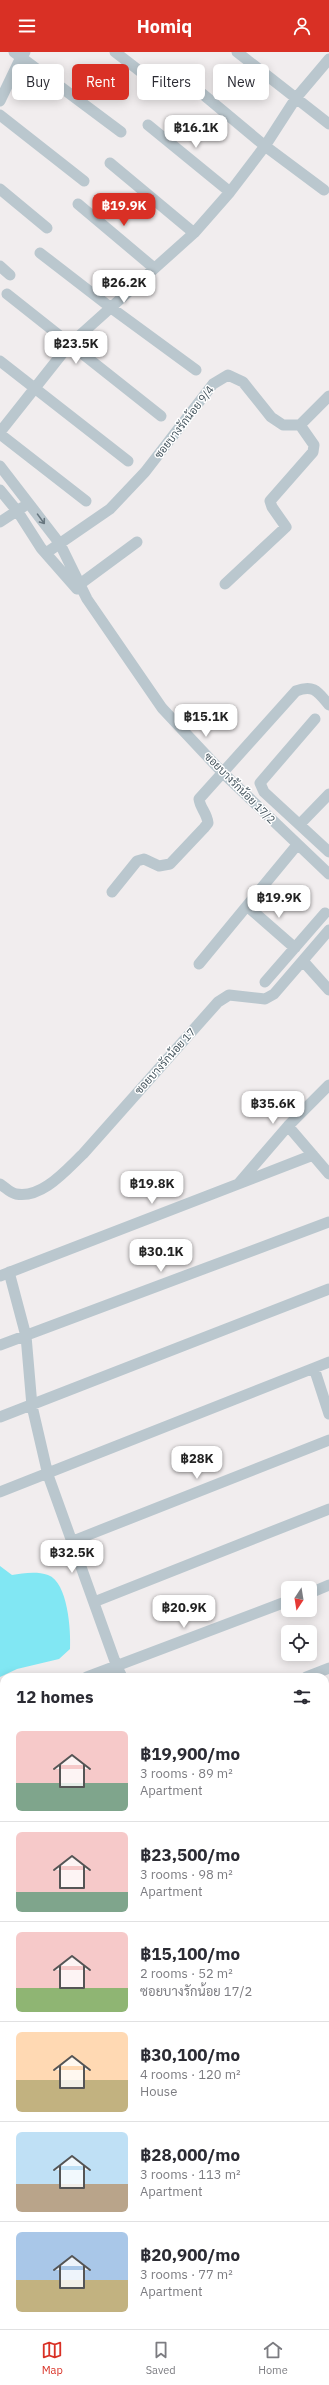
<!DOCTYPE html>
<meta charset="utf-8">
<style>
:root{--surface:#fff;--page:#f2f2f3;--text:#2b2b33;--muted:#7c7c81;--line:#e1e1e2;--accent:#d93025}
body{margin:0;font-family:"IBM Plex Sans",Sarabun,sans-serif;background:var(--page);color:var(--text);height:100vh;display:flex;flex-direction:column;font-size:15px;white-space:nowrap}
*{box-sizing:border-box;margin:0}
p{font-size:13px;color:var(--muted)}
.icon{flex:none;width:22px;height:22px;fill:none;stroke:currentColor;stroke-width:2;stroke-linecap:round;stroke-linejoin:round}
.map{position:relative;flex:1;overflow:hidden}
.sheet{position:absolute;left:0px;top:1621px;width:329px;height:656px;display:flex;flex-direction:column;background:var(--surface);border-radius:12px 12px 0 0;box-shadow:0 2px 10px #0003}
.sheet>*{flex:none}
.guide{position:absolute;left:12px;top:12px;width:305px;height:36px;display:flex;gap:8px}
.needle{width:26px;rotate:192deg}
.controls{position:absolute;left:281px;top:1529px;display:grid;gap:8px}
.controls a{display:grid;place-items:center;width:36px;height:36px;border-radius:6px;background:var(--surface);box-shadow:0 2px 10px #0003;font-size:20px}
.price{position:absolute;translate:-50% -34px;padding:0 9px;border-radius:8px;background:#fff;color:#222;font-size:13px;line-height:26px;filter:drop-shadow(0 1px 2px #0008)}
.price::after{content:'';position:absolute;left:50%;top:24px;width:12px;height:9px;margin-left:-6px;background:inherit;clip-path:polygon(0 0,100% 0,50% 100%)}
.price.on{background:var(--accent);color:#fff}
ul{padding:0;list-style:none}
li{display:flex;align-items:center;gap:12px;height:100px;padding:0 16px}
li+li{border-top:1px solid var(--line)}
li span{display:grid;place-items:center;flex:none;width:112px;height:80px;border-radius:6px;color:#555}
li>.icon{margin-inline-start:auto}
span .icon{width:48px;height:48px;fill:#fffc;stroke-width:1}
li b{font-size:17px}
h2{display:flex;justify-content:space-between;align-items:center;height:48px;padding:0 16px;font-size:17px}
.tag{padding:0 14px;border-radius:6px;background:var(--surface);box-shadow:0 2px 10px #0003;font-size:14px;line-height:36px}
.tag.on{background:var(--accent);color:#fff}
header{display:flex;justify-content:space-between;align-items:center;height:52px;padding:0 16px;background:var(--accent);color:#fff;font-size:18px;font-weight:700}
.menu{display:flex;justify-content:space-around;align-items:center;height:56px;border-top:1px solid var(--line);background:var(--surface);font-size:11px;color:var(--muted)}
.menu a{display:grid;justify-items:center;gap:2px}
.menu .on{color:var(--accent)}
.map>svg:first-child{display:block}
.water{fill:#81e7f3}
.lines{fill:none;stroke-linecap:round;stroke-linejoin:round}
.street{stroke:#bac7ce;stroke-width:11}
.oneway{stroke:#67767f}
.labels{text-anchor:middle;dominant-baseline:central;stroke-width:3;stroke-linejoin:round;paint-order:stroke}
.street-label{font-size:11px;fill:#44545d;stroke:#fff}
</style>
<header><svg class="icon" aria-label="menu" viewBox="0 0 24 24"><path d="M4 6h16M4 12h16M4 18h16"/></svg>Homiq<svg class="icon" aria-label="person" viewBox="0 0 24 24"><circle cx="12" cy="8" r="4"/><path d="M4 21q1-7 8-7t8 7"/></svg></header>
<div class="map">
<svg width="329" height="2277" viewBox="0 0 329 2277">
<rect width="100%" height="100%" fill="#f1edee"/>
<path class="water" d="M0,1514l12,9c11,-2 25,-4 36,0 20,7 23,56 22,74l-11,10 -42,10 -17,8z"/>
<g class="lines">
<path class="street" d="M14,0l107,80
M115,0l44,34
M237,0l92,72
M181,24l84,70 59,44
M0,49l21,-44 4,-5
M0,63l84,66
M148,73l82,67
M110,111l84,70
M0,137l47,39
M78,152l76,64
M40,201l70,54 86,63
M0,214l10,9
M7,242l154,122
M0,309l128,100
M0,380l69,-87 125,-112 36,-41 35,-46 31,-48 33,-39
M0,382l86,67
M0,414l60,78 27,55 75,109 60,64 107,102
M0,438l18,22 23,36 36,41
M0,470l23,-15
M46,501l64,-44 35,-37 68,-88 15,-9 15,7 28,35 12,8h17l29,-29
M225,532l61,-57 -14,-20 -2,-6 43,-49 1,-7 -14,-20
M76,535l61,-45
M315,667l-55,64 4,9 65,60
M300,772l29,-30
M112,840l25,-31 7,-2 15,7 11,-2 34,-36 4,-5c-1,-10 -8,-15 -9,-24l97,-108c18,-7 22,1 33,14
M247,854l48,42
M303,909l26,29
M199,912l98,-119
M265,930l60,-69
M288,1074l41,48
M239,1131l49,-57 41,-41
M0,1132c5,3 10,9 16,10 26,5 50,-24 67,-40l135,-152 11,-7 36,4 9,-5 55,-64
M9,1220l17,64 6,70 16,69 69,192 5,10
M0,1224l313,-121
M0,1293l329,-123
M329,1310l-15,6 15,46
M0,1365l329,-128
M0,1440l314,-124
M73,1489l256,-101
M310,1541l19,-8
M94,1550l235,-93
M87,1625l201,-76
M306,1625l23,-9
M0,1656l4,-1
M325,1685l4,-2
M0,1737l4,5
M325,1757l4,-2
M0,1763l4,5
M0,1825l4,-2
M325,1836l4,-2
M0,1907l4,-2
M325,1916l4,-1
M0,1988l4,-2
M325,1996l4,-2
M325,2036l4,-1
M0,2069l4,-1
M0,2172h4
M50,2273v4
M3,2277l26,-4
M248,2277l4,-4"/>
</g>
<defs><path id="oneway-shaft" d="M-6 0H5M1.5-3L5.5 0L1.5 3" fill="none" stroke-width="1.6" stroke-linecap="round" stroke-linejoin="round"/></defs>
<use class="oneway" href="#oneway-shaft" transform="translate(41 467) rotate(54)"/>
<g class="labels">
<g class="street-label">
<text transform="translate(184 370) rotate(-52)">ซอยบางรักน้อย 9/4</text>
<text transform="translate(240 736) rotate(45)">ซอยบางรักน้อย 17/2</text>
<text transform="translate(165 1009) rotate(-48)">ซอยบางรักน้อย 17</text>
</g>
</g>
</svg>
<div class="controls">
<a><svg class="needle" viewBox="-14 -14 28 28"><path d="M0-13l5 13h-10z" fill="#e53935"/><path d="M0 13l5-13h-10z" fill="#7c7c81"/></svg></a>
<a><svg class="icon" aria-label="locate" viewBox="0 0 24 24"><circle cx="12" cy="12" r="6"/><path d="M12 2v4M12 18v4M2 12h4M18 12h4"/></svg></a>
</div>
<b class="price" style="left:196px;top:97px">฿16.1K</b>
<b class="price on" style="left:124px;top:175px">฿19.9K</b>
<b class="price" style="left:124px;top:252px">฿26.2K</b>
<b class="price" style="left:76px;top:313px">฿23.5K</b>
<b class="price" style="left:206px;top:686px">฿15.1K</b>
<b class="price" style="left:279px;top:867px">฿19.9K</b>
<b class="price" style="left:273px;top:1073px">฿35.6K</b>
<b class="price" style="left:152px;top:1153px">฿19.8K</b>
<b class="price" style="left:161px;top:1221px">฿30.1K</b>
<b class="price" style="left:197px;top:1428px">฿28K</b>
<b class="price" style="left:72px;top:1522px">฿32.5K</b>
<b class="price" style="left:184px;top:1577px">฿20.9K</b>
<div class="guide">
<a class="tag">Buy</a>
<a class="tag on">Rent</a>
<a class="tag">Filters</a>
<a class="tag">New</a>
</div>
<section class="sheet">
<h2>12 homes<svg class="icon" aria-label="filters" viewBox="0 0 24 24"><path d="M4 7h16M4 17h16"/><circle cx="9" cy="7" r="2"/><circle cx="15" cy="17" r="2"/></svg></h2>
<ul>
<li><span style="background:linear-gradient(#f6c9c9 65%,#7fa58c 0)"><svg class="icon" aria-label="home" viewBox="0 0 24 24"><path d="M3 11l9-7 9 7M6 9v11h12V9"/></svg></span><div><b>฿19,900/mo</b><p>3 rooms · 89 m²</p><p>Apartment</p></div></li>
<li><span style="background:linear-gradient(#f6c9c9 75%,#7fa58c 0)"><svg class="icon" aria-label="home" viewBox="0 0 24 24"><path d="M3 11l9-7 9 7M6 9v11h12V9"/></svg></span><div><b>฿23,500/mo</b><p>3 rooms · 98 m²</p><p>Apartment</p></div></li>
<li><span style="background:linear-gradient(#f6c9c9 70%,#8fb573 0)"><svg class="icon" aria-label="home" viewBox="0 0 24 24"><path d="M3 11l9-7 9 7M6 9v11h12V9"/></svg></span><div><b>฿15,100/mo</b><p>2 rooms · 52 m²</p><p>ซอยบางรักน้อย 17/2</p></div></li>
<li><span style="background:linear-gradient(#ffd9b3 60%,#c2b280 0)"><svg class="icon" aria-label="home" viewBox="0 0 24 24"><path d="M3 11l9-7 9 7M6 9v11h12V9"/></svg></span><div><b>฿30,100/mo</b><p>4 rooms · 120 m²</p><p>House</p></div></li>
<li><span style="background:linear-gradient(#bfe0f5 65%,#b9a48a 0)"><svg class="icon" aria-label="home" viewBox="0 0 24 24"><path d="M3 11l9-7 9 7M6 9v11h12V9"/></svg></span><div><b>฿28,000/mo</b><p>3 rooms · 113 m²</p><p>Apartment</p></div></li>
<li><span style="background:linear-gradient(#a9c7e8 60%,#c2b280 0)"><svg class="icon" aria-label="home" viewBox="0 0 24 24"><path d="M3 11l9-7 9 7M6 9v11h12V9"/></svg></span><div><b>฿20,900/mo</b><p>3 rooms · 77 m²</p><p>Apartment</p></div></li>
</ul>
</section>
</div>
<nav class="menu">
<a class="on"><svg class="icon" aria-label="map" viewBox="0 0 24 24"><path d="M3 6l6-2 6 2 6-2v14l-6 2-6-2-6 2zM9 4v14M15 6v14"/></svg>Map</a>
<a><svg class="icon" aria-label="saved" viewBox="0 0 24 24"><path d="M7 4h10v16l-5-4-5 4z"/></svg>Saved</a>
<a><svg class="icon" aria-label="home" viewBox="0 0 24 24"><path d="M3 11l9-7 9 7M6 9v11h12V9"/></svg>Home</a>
</nav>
